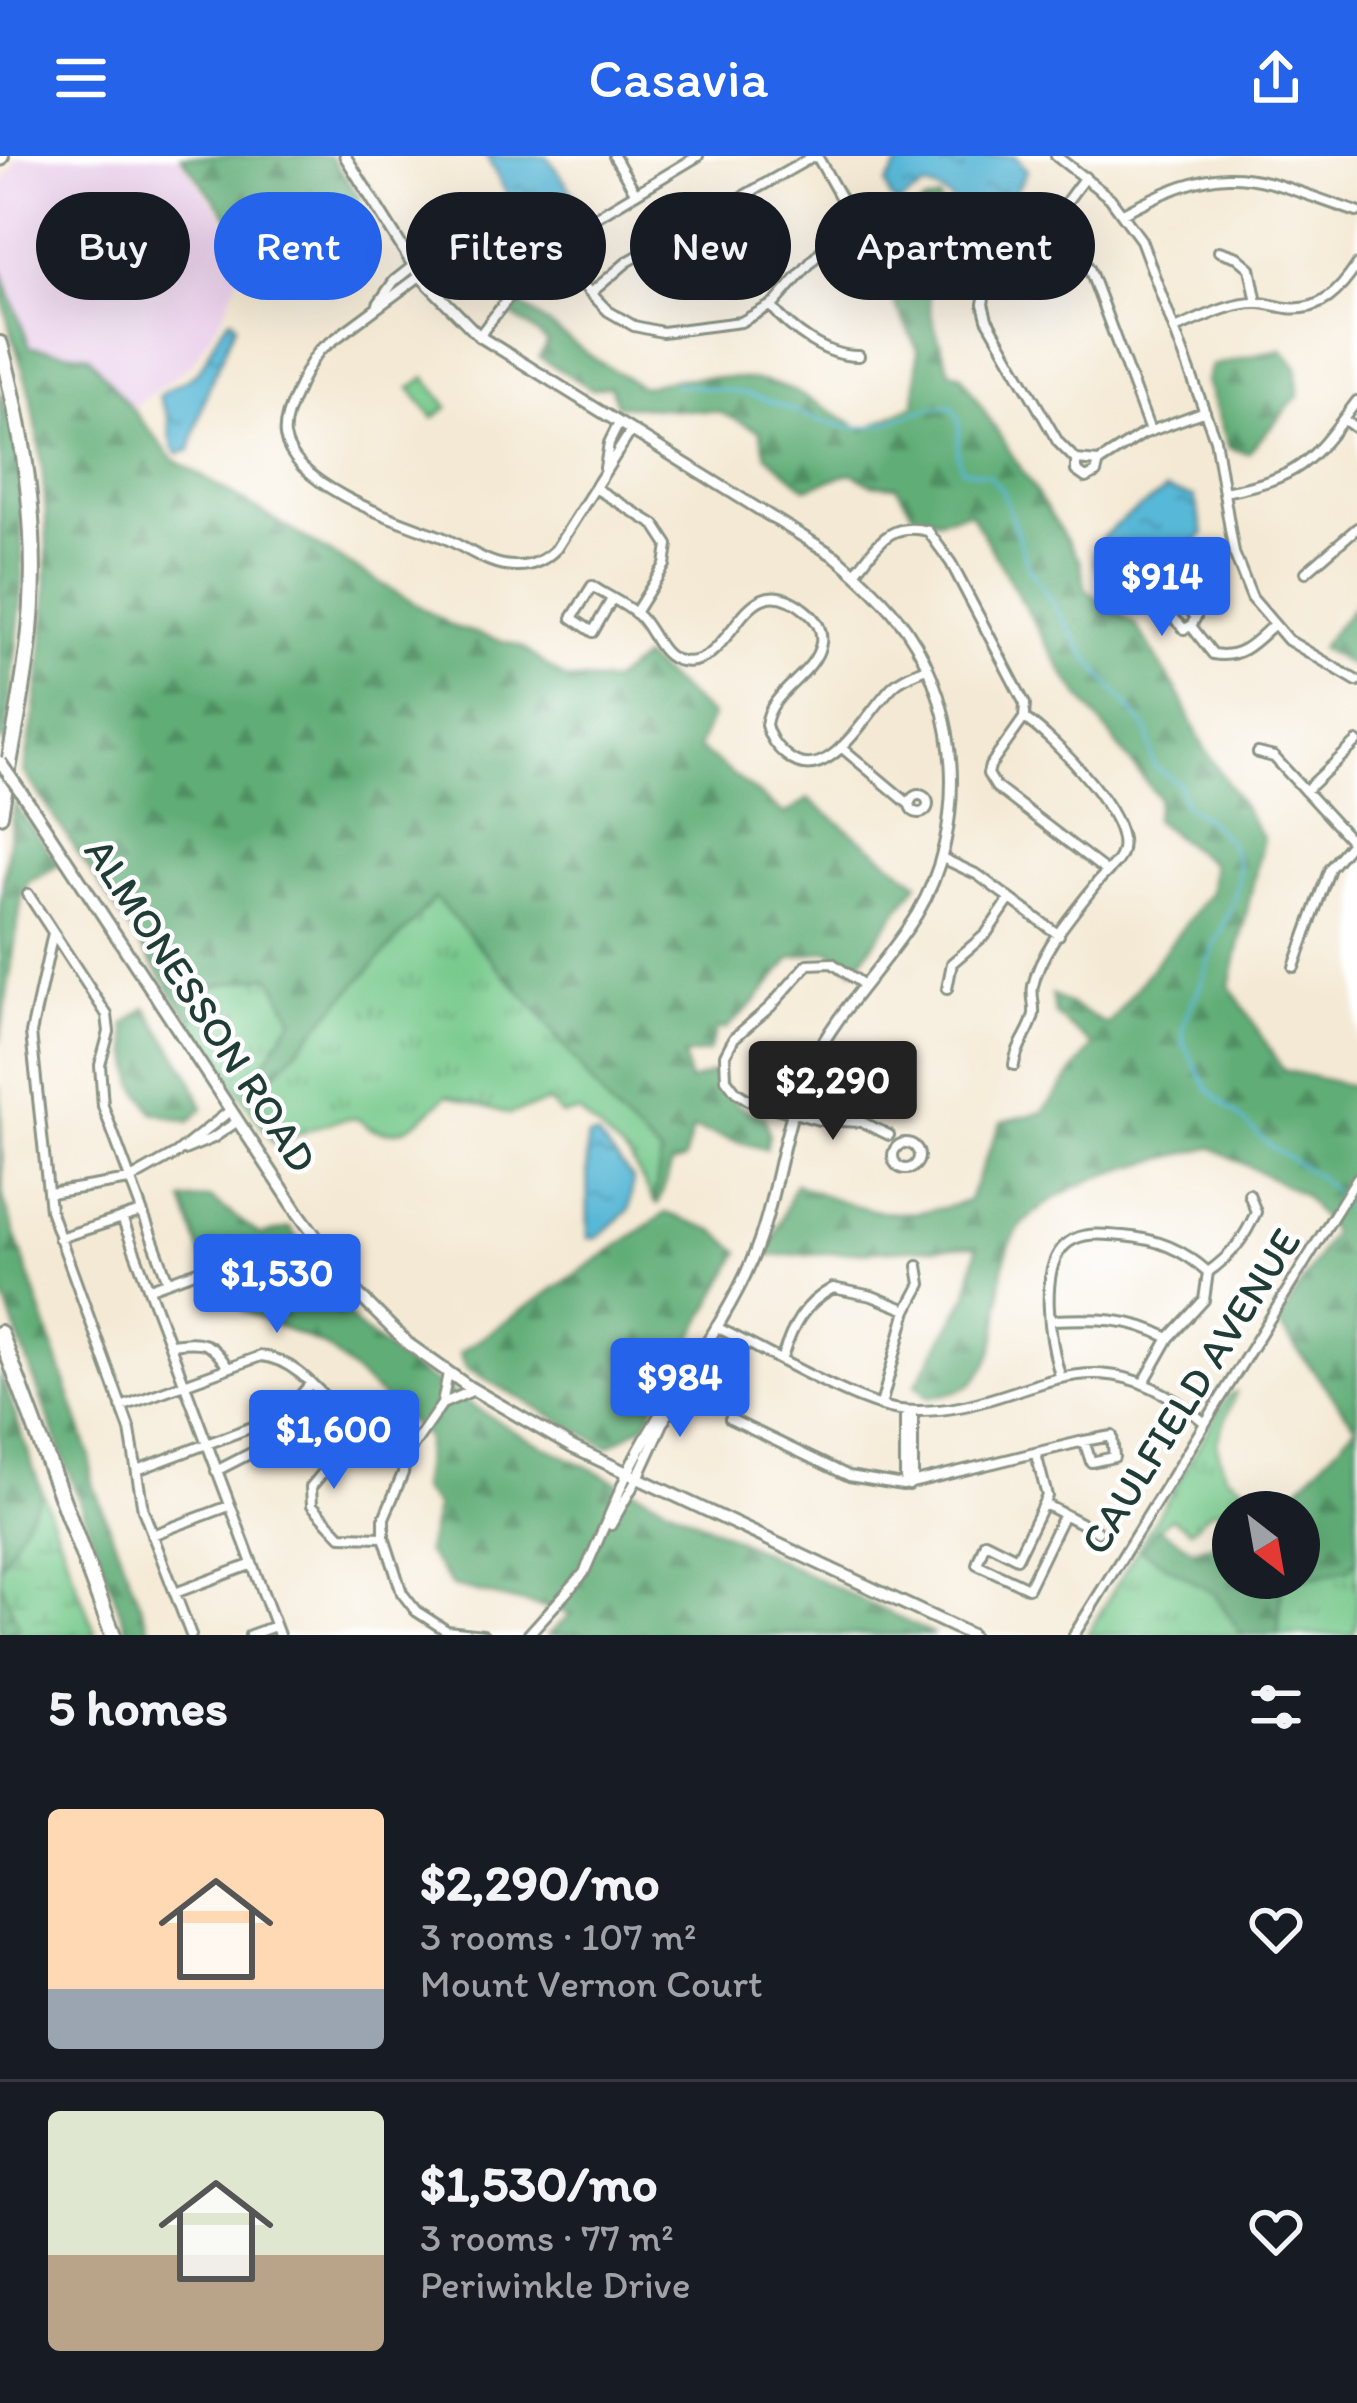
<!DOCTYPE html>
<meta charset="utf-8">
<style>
:root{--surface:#171b24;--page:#242831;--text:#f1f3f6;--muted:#9ea1a6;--line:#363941;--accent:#2563eb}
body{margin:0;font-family:Itim,sans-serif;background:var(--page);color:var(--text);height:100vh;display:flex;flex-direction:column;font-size:45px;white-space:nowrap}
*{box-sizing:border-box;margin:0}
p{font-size:39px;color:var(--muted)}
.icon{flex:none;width:66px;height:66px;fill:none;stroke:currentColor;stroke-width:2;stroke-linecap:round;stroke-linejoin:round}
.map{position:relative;height:1479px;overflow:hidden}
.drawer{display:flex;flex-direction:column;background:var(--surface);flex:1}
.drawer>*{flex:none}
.hud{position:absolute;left:36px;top:36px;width:1287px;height:108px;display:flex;gap:24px}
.needle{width:78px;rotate:149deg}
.buttons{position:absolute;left:1212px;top:1335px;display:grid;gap:24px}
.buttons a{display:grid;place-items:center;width:108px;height:108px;border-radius:50%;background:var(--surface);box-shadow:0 12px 48px #0002;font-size:60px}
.price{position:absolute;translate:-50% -102px;padding:0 27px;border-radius:12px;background:var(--accent);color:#fff;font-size:39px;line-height:78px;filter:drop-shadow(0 3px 6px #0008)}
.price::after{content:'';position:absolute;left:50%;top:72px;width:36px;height:27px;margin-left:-18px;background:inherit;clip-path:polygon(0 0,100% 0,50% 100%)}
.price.active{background:#222;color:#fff}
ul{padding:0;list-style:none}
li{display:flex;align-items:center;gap:36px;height:300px;padding:0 48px}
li+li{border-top:3px solid var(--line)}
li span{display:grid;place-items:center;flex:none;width:336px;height:240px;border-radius:12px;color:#555}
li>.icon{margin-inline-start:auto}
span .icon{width:144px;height:144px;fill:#fffc;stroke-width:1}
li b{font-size:51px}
h2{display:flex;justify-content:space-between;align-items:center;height:144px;padding:0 48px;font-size:51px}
.tag{padding:0 42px;border-radius:54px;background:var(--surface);box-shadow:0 12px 48px #0002;font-size:42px;line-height:108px}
.tag.active{background:var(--accent);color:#fff}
header{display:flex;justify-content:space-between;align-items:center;height:156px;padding:0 48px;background:var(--accent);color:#fff;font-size:54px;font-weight:600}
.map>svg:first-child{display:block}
.built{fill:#ebd1eb}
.grass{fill:url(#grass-tufts);stroke:#4a8360;stroke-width:3}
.forest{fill:url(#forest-firs);stroke:#407556;stroke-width:3}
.wetland{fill:url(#wetland-marsh);stroke:#4a8360;stroke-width:3}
.pitch{fill:#76c98b;stroke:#4a8360;stroke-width:3}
.water{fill:url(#water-ripples);stroke:#3c7a86;stroke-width:3}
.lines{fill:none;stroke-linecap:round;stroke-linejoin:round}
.stream{stroke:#59b8d7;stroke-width:3}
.minor-casing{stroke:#8a9384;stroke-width:14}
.tertiary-casing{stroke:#8a9384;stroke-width:15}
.secondary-casing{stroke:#8a9384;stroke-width:16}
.primary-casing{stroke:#8a9384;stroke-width:18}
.motorway-casing{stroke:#8a9384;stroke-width:20}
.minor{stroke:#fff;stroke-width:8}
.tertiary{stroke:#fff;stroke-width:9}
.secondary{stroke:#fff;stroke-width:10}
.primary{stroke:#fff;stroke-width:12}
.motorway{stroke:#fff;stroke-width:14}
.secondary-bridge-casing{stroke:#8a9384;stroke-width:16;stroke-linecap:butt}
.secondary-bridge{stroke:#fff;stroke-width:10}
.labels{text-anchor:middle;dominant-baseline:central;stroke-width:9;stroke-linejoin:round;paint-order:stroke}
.street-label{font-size:42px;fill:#1f3d34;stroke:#fff}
</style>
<header><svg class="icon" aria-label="menu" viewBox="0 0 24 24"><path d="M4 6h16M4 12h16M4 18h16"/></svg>Casavia<svg class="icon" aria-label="share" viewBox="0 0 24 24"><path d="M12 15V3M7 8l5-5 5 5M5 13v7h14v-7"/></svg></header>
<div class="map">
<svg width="1357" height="1479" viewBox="0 0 1357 1479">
<defs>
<pattern id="grass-tufts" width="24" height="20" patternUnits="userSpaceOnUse" patternTransform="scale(3)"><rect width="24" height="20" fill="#76c98b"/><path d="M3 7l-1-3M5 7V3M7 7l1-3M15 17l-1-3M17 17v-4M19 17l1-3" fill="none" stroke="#60a472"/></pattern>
<pattern id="forest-firs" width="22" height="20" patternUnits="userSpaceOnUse" patternTransform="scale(3)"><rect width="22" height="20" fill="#60ad77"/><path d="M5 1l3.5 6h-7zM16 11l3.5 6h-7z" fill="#4f8e62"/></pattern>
<pattern id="wetland-marsh" width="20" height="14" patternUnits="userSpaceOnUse" patternTransform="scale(3)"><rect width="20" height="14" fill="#76c98b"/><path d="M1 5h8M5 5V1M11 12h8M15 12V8" fill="none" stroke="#60a472"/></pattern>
<pattern id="water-ripples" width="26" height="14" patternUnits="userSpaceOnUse" patternTransform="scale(3)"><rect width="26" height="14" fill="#59b8d7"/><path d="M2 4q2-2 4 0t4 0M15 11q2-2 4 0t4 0" fill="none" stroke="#4997af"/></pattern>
</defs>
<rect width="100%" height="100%" fill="#fff"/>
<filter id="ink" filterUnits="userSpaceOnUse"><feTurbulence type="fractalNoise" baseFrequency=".00833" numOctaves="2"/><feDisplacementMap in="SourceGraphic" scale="24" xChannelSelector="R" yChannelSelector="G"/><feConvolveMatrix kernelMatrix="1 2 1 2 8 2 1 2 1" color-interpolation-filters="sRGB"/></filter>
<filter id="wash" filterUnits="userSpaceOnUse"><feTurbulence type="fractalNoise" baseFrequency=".004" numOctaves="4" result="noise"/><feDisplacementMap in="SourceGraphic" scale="48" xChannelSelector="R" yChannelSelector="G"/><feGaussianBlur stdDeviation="2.7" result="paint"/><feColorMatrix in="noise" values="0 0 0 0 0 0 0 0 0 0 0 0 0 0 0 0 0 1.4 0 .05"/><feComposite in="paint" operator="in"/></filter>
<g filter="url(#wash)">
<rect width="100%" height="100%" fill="#f4e9d4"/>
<path class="built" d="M20,0h158l70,95 -23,60 -32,52 -62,46 -43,-54 -58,-8 -30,-79v-81z"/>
<path class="grass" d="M435,741l101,112 77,102 48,44 -7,46 -24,-43 -51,-46 -18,3 -12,-13 -40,12 -62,-19c-21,20 -41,45 -74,34 -6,-2 -10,-8 -16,-10 -19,-4 -64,18 -83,25l-82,-121 12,-35 66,-13 23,43 -46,72 9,4z
M1236,1236l-20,51 9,31 29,18 -3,11 -42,9 -18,18 -20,-12 -13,10 57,66 27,41h-155l142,-240z
M1357,1402v64l-4,13h-75l4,-52 67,-14z"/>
<path class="forest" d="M181,0h149l30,43 -93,68z
M939,43l7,19 13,15c-47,48 -30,79 -9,137l11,5 119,186 6,29 50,35 44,71 22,48 61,94 -33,148 53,84 74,17v471l-8,11 -67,14 -4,52h-36l-27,-41 -74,-44 17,-22 35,21 40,-9v38h66v-66h-23l80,-86 -78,-101 54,-93 -28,-37 -93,-48c-61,16 -141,28 -186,75 -44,45 -6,119 -53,161 -9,9 -30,11 -43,15l-13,-14 52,-90 9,-48 -210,10 28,-72c68,26 102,41 173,17l33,-79 42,-10 50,-66 -38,-32 -3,-19 56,30 102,-133 2,-28 -58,-44 5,-21 -92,-120 -97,-167 -32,7 -22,-2 -20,-31 -25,-2 -19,-11 -46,15 -40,-33 -6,-24 -41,-19 -102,-7 -7,-19 -18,3 -53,-32 9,-15 -37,-28 8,-11 76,56 47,28c35,-12 103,-13 139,-1 28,10 56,30 83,44l51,-26 3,-54 -33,-66 -22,-6 19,-11 25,-31v-20l17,-13z
M0,112l30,79 58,8 85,104 281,168 66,19 45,33 47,3 31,-24 69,58 -14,32 87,67 23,-16 110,84 -64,87 -25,-20 -38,8 -34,42 -31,29h-9l-9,23 -24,4 5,26 27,-11c10,26 21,38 48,46l5,16 -3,16 -73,-20 -9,31 -12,4 -14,40 -4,-3 7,-46 -48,-44 -77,-102 -101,-111 -179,196 -9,-4 46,-72 -23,-43 -66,13 -12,35 -168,-251c24,-121 32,-238 10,-360 -9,-49 -34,-95 -34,-144z
M1281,193l16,18 1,29 -50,57 -19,-5 -23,-67 5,-15z
M0,233l20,70 3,126 -18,160 -5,-7z
M1357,446v67l-37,-21z
M14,648l45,61 -31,17 -6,15 -22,144v-135z
M146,851l44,69 13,32 -14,14 -36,-10 -18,-27 -10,-60z
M0,930l3,112 87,258 1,24 61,155h-23l-129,-348z
M210,1042l50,37 30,-7 65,96 51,40 109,68 419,203h-386l23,-21 -119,-28 -26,-34 10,-45 -16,-18 7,-51 -102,-92 -81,-35 -34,-32 -27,-78z
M666,1057l48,17 26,22 -96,173 -36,22 -141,-78 -8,-16z
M0,1216l42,120 -42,74z
M0,1424l20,48 -20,7z"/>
<path class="wetland" d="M42,1336l54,143h-88l12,-7 -20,-48v-14z"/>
<path class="pitch" d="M425,221l23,30 -15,11 -23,-30z"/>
<path class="water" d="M486,0h61l30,43 -67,55 -8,-8 12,-39z
M904,0h111l12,14c-11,23 -31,59 -58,59 -12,-22 -18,-37 -44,-42l-27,17 -8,-6 -4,-14z
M231,162l5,5 -31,74 -15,53 -12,4c-9,-11 -7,-20 -9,-34 -2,-9 -8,-16 -10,-23 12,-12 34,-19 40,-27 12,-17 16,-38 32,-52z
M1166,334l28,7 10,36 -41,43 -14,24 -21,3c-74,-54 -12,-76 38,-113z
M597,980l36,43 -4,31 -32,28h-9l-1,-97 1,-4z"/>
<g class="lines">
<path class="stream" d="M674,228c25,3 51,5 76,11 38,10 69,32 109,32 33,0 61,-22 92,-21 19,25 -3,39 12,63l26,6 13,15 27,78 64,97 55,66 6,36 26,17 4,20c72,46 62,73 30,142 -7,15 -9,31 -16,45 -9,16 -18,35 -14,53l24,45 63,57 49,32 20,19
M1346,1049l6,14 5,77"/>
</g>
</g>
<g filter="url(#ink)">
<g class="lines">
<defs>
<path id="minor" d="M614,0l21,36
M1056,0l54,42 31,42 74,199 19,114 18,45 36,42 69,41
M1085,21l-62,83 -37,27 -3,17 4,15 71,123 18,18 23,2 44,-28 62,-23
M1123,57c109,-57 124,-38 234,-1
M1050,69l23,20 16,23 61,163
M549,94l59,61 26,15 28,6 79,-10 34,-19 66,-75 2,-26 -26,-46
M1219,95l18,6 13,11 7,35
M420,120l-100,74c-11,13 -17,26 -23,41 -6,14 -14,30 -12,45 8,50 110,84 152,99 25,9 50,31 77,31 17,1 30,-5 42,-17l75,-118
M591,137l36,-31 187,-106
M378,148l16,-23 19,-15
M771,150c20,24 55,51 88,50
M1175,173c25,-10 56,-27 83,-26 10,0 20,4 29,5 34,4 53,-17 70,-43
M479,180l51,-66 38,-36 130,-78
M1343,263l14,10
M1076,304v11l10,7 10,-5 3,-11
M605,312l4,-25 10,-20
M595,332l60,37 13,20 -3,20 -30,48
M1224,336c78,-15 86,-29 133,-91
M1306,416l51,-44
M855,417c23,-28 33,-52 73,-42l23,32 74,141 -1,14 -34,48 -2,8 8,13 110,84
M612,443l-19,33 -21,-14 20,-32c15,10 33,18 46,29 16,14 20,42 43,46 54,11 59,-104 125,-50 10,8 17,19 15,32 -6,33 -51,47 -55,82 4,14 10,22 21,31 41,34 80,-45 106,-70 9,-9 22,-13 33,-18
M1191,470l5,-9 -14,-16 -15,10 17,18 7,-3 22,28c27,5 41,-11 59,-28
M841,591l68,57
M1258,597l16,4 83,90
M1305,635l52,-49
M910 648a9 9 0 1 1 18 0a9 9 0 1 1-18 0Z
M942,702l36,17 81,60
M28,738l79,121 2,17 -9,33 3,41 65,175
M53,777l-22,100 19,177 80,220 13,80 48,125
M1294,811l36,-99 22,-26
M864,829l-32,-22 -24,1 -38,43 -36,31 -9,17 1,24 10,13 14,9 69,19 43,2 27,13
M947,833l5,-26 34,-29 24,-35
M1014,909c2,-20 17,-33 20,-51 1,-9 -3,-18 -1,-28 8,-37 40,-72 63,-102 6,-9 20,-18 24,-28 18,-35 -68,-120 -96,-138
M893 1000a13 13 0 1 1 26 0a13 13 0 1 1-26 0Z
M184,994l29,-12 25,-17
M50,1037l79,-13 48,-27 54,-43
M122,1062l157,417
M59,1082l82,-26
M1208,1116c24,-17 36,-33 48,-60l-7,-18
M150,1132l53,-19
M1051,1164c43,-2 79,-3 118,18
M716,1171c45,21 140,78 184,83 121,12 179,-95 304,12
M172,1188c29,-4 40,-3 56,24
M782,1202c10,-31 21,-54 51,-70l39,8 35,14
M448,1217l-6,31 -37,53 -2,16 -19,45v19l18,56 14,18 31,20 36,4
M1060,1220c-9,-32 -24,-112 9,-134 16,-11 36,-7 54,-6 35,3 59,13 85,36l-4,28 -35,38 -26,46
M444,1247l30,-13
M881,1249l26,-95 14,-26 -3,-18
M121,1251l140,-51c38,3 66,47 93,70 15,13 33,23 51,31
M730,1263l119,57 54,9 181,-44 28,-5 2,21 -23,5 -7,-21
M358,1274l-47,57 1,18 29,31 43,1
M1036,1298l11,42 -30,62 -32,-16 -8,22 51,24 35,-72
M137,1314l145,-54
M216,1315l37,-19 57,-68
M909,1328l4,-5v-68
M909,1329l-4,-7v-60l7,-7
M1046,1349l52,27
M611,1369l26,-46
M152,1379l77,-29
M175,1437l75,-28
M250,1479l25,-9
M528,1479l56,-62 43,-99
M1074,1479l283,-457"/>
<path id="tertiary" d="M345,0l75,120 59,60 357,221c26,22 50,44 70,72 56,81 61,201 11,285 -32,52 -78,94 -105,149 -32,63 -33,135 -61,199 -32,76 -89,137 -124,212
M637,1323l39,-85"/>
<path id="secondary" d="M35,656l264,402 59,80 49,49 62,44 103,60 399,188"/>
<path id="primary" d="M0,3l2,-3"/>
<path id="motorway" d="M0,188c27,101 41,202 28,305 -7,56 -19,111 -28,166
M0,1177l113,302"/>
</defs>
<use href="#minor" class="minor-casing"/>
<use href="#tertiary" class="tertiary-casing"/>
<use href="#secondary" class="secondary-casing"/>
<use href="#primary" class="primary-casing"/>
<use href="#motorway" class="motorway-casing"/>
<use href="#minor" class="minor"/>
<use href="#tertiary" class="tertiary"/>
<use href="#secondary" class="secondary"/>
<use href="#primary" class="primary"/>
<use href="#motorway" class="motorway"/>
<defs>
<path id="secondary-bridge" d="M0,606l35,50"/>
</defs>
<use href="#secondary-bridge" class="secondary-bridge-casing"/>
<use href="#secondary-bridge" class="secondary-bridge"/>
</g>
</g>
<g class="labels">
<g class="street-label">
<text transform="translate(201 849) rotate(57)">ALMONESSON ROAD</text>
<text transform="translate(1190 1235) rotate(-58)">CAULFIELD AVENUE</text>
</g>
</g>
</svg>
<div class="buttons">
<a><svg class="needle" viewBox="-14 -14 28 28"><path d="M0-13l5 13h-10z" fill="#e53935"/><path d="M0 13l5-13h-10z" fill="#9ea1a6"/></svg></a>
</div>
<b class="price" style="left:1162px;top:483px">$914</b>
<b class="price active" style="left:833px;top:987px">$2,290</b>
<b class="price" style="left:277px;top:1180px">$1,530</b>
<b class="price" style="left:680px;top:1284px">$984</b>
<b class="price" style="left:334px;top:1336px">$1,600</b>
<div class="hud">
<a class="tag">Buy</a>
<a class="tag active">Rent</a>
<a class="tag">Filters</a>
<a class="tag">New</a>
<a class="tag">Apartment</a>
</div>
</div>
<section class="drawer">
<h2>5 homes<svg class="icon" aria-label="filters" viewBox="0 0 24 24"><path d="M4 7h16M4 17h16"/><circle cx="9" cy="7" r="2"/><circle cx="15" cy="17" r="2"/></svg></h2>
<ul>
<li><span style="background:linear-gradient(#ffd9b3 75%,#9aa5b1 0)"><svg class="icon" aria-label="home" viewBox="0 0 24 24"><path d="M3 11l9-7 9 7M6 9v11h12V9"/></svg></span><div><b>$2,290/mo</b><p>3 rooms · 107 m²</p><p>Mount Vernon Court</p></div><svg class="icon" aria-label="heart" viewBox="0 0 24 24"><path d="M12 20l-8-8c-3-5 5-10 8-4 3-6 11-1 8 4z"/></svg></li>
<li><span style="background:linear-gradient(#dfe7d0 60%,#b9a48a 0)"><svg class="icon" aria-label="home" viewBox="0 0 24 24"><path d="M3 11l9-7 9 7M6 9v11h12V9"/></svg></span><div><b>$1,530/mo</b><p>3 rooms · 77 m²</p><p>Periwinkle Drive</p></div><svg class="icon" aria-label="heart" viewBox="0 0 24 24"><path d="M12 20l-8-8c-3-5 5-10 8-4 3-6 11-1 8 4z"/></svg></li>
</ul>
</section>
